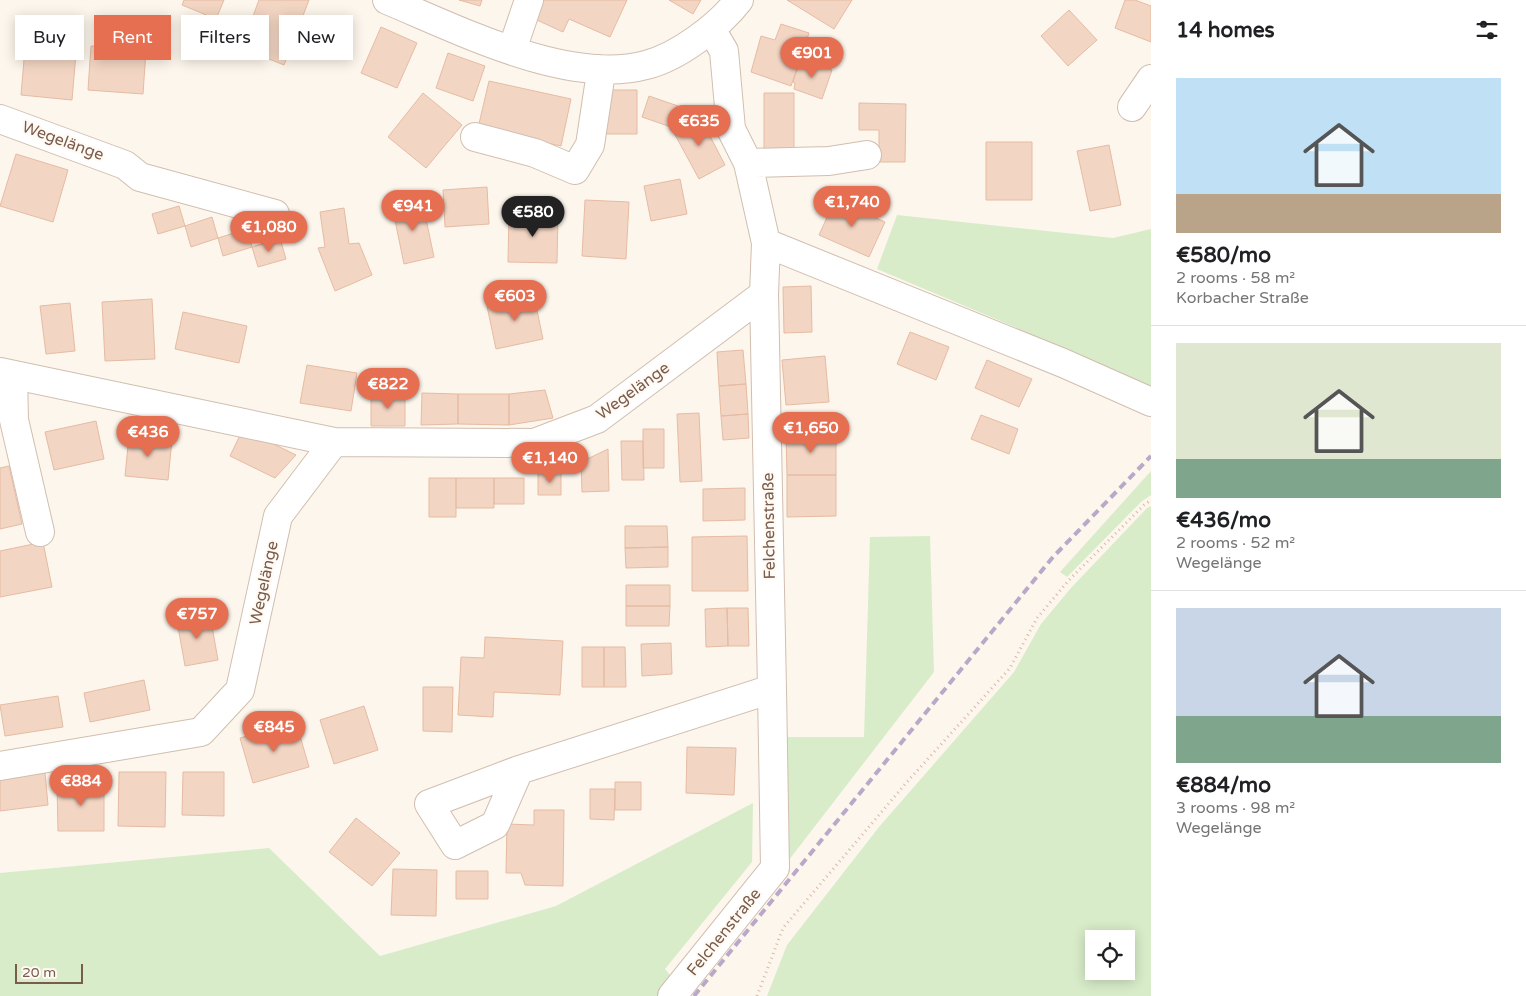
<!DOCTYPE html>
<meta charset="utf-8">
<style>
:root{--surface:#fff;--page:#f6f6f6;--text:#202124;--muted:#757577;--line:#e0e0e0;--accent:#e76f51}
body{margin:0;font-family:"Varela Round",sans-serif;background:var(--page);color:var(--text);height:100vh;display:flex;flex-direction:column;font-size:19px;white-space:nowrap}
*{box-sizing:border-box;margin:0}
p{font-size:16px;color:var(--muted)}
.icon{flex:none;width:28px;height:28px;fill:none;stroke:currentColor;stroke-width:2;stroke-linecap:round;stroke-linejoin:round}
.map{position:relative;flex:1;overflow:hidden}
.details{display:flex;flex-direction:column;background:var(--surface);width:375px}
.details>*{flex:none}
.hud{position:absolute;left:15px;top:15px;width:475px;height:45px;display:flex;gap:10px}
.tools{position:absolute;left:1085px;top:930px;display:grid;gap:10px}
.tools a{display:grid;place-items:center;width:50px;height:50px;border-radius:0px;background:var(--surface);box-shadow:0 2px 12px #0003;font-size:25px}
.scale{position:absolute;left:15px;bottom:12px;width:68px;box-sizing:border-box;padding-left:5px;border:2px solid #7a5c4d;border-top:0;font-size:14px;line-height:18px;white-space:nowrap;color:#7a5c4d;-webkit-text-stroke:4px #fffaf3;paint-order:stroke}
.price{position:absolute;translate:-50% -42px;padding:0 11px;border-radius:18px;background:var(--accent);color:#fff;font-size:16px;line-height:32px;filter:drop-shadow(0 1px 2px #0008)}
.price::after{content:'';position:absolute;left:50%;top:30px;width:15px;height:11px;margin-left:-8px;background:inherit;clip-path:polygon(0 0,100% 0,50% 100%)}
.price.current{background:#222;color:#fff}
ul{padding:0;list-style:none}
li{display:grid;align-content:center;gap:10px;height:265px;padding:0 25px}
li+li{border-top:1px solid var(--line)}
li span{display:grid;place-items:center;height:155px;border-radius:0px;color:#555}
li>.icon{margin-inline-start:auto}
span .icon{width:90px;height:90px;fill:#fffc;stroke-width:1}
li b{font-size:21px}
h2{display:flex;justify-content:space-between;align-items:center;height:60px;padding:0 25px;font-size:21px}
.tag{padding:0 18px;border-radius:0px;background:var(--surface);box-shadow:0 2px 12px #0003;font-size:18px;line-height:45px}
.tag.current{background:var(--accent);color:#fff}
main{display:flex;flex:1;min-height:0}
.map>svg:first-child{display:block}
.green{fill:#d8ecc9;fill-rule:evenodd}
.building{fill:#f3d5c3;stroke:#e6bba3}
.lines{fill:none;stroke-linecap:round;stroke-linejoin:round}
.minor-casing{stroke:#d1beb0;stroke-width:30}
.path{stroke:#d9b8a5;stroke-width:3;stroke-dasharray:1 4;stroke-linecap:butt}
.minor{stroke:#fff;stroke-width:28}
.rail{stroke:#b9a8c9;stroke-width:4;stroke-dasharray:8 5;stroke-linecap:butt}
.labels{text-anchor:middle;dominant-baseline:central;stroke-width:4.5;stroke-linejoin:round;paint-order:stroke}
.street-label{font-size:16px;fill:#7a5c4d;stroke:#fffaf3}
</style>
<main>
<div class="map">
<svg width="1151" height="996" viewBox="0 0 1151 996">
<rect width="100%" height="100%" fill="#fdf6ec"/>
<path class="green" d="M897,215l216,23 38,-9v161l-134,-62 -140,-59z
M1151,471v24l-10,7 -74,75 -7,-5z
M1151,506v490h-384l20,-51 92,-118 135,-155 27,-48 29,-35 77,-81zM1094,939h32v32h-32z
M930,536l4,136 -149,193 -2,-128h81l6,-200z
M753,803l-1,59 -87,107 22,27h-687v-123l269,-25 111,108 176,-50z"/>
<path class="building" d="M184,0h40l-8,19 -34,-14z
M259,0h50l-25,65 -43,-17z
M459,0h23l-2,6z
M533,0h94l-17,37 -41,-18 -6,13 -37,-17z
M669,0h32l-8,14z
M787,0h65l-18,29z
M1125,0h10l16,6v36l-36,-14z
M1069,10l28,30 -29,26 -27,-30z
M781,24l28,9 -18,53 -40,-14 10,-36 14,4z
M381,27l36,16 -20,45 -36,-15z
M91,46l55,4 -3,44 -55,-4z
M25,48l51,5 -4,47 -51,-5z
M448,53l37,13 -12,35 -37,-13z
M800,60l32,10 -10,29 -28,-10 1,-6 -2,-1z
M489,81l82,18 -10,47 -83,-18z
M599,90h38v44h-37z
M423,93l39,32 -36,43 -38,-31z
M764,93h30v60l-30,-1z
M649,96l29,10 -7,21 -29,-10z
M859,103l47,1 -1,58h-26v-32h-20z
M699,115l26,50 -26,14 -26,-48z
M986,142h46v58h-46z
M1109,145l12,60 -31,6 -13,-60z
M16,154l52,16 -15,52 -53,-16z
M680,179l7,35 -36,7 -7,-35z
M487,187l2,37 -44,3 -2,-37z
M422,200l12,57 -30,7 -12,-58z
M585,200l44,2 -3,57 -44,-3z
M835,200l50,22 -16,35 -50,-22z
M179,206l6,20 -27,8 -6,-20z
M344,208l5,36 10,-1 13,32 -37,16 -17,-43 7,-1 -5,-35z
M509,213l49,1 -1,49 -49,-1z
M212,217l6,21 -27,9 -6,-21z
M247,229l5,18 -29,9 -5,-18z
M280,238l6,21 -28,8 -6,-20z
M811,286l1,46 -28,1 -1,-46z
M534,296l9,43 -47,10 -9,-43z
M152,299l3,60 -50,2 -3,-59z
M70,303l5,48 -29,3 -6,-48z
M183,312l64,14 -8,37 -64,-14z
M910,332l39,15 -13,33 -39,-16z
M743,350l3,34 -27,2 -2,-34z
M825,356l4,46 -43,3 -4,-45z
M987,360l45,19 -13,28 -44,-19z
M307,365l50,8 -6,38 -51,-8z
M746,384l2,30 -27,2 -2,-30z
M545,390l8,28 -44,7v-31z
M422,393l36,1v30l-37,1z
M371,394h34v32h-34z
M458,394h51v31l-51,-1z
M699,413l3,68 -22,1 -3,-68z
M748,414l1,24 -26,2 -2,-24z
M981,415l37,14 -9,25 -38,-15z
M96,421l8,38 -50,11 -9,-38z
M243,429l53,26 -21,23 -45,-22z
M643,429h21v39h-21z
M786,434h50v41h-49z
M129,436l43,4 -4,40 -43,-4z
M621,441h22l1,39h-22z
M608,449l1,42 -27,1 -1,-30z
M9,466l13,58 -22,5v-61z
M538,472h23v23h-23z
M787,475h49v41l-49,1z
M429,478h27v39h-27z
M456,478h38v30h-38z
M494,478h30v26h-30z
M745,488v32l-42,1v-32z
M625,526h42l1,21 -43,1z
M747,536l1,55h-56v-54z
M43,542l9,45 -52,10v-46z
M668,547v20l-42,1 -1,-20z
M626,585h44v21h-44z
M626,606h44l-1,20h-43z
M727,608h21l1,38h-21z
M727,608l1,38 -22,1 -1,-38z
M210,615l8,45 -33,6 -8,-45z
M485,637l78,4 -3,54 -66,-3 -1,25 -35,-2 3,-58 23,1z
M671,643l1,31 -30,2 -1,-32z
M582,647h22v40h-22z
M604,647h21l1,40h-22z
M144,680l6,30 -60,12 -6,-29z
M423,687h30l-1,45 -29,-1z
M58,696l5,31 -58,9 -5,-31z
M364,706l14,44 -44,14 -14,-44z
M296,722l13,45 -56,16 -13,-45z
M687,747l49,1 -2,47 -48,-2z
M119,772h47l-1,55 -47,-1z
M183,772h41v44l-42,-1z
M45,773l3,32 -48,6v-33z
M615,782h26v28h-26z
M57,783h47v48h-46z
M590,789h25l-1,31 -24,-1z
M534,810h30l-1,76 -38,-1 -4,-12h-15l1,-49 27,1z
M356,818l44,35 -28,33 -43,-34z
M393,869l44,1 -1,46 -45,-1z
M456,871h32v28h-32z"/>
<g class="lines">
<defs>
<path id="minor" d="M387,0c72,30 182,86 259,65 32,-8 73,-39 93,-65
M512,50l17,-50
M1132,107l19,-28
M0,119l125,46 15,12 135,37
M475,137l60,16 40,17 15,-25 10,-66 -1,-10
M748,163l81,-2 38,-6
M766,243l297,120 88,39
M0,372l334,70
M13,375l1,45 26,112
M0,766l201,-34 39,-42 38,-174 56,-74 200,1 63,-24 167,-125
M519,770l-24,55 -40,20 -26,-41 90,-34 253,-81 -8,-395 2,-51 -18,-80 -17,-34 -7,-78 -13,-22
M672,996l103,-128 -3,-179"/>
</defs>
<use href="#minor" class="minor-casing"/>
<path class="path" d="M757,996l26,-68 124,-146 103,-114 27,-50 32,-38 75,-75 7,-5"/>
<use href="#minor" class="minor"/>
<path class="rail" d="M694,996l359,-439 98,-101"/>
</g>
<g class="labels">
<g class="street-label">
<text transform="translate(63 141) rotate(20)">Wegelänge</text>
<text transform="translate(633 391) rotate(-36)">Wegelänge</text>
<text transform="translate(769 526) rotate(-91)">Felchenstraße</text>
<text transform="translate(264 583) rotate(-78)">Wegelänge</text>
<text transform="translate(724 932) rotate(-51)">Felchenstraße</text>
</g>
</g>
</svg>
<div class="tools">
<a><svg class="icon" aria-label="locate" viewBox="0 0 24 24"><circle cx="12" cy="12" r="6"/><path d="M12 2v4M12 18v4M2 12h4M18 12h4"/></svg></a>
</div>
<div class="scale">20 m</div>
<b class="price" style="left:812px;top:79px">€901</b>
<b class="price" style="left:699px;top:147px">€635</b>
<b class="price" style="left:852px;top:228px">€1,740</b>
<b class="price" style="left:413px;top:232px">€941</b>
<b class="price current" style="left:533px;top:238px">€580</b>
<b class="price" style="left:269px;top:253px">€1,080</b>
<b class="price" style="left:515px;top:322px">€603</b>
<b class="price" style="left:388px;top:410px">€822</b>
<b class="price" style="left:811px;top:454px">€1,650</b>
<b class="price" style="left:148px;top:458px">€436</b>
<b class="price" style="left:550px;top:484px">€1,140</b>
<b class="price" style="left:197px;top:640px">€757</b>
<b class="price" style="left:274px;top:753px">€845</b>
<b class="price" style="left:81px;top:807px">€884</b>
<div class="hud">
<a class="tag">Buy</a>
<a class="tag current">Rent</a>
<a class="tag">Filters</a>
<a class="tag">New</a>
</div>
</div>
<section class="details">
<h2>14 homes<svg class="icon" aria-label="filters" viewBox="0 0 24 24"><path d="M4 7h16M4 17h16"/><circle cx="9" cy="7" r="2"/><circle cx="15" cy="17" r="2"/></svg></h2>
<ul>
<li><span style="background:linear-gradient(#bfe0f5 75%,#b9a48a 0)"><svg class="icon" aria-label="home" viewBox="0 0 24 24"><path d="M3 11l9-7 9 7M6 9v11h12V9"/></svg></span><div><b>€580/mo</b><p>2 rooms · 58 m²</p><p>Korbacher Straße</p></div></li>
<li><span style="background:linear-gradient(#dfe7d0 75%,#7fa58c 0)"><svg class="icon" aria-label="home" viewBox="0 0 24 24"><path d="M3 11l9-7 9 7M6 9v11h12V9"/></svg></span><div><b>€436/mo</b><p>2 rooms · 52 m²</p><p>Wegelänge</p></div></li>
<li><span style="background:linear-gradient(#c9d6e8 70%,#7fa58c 0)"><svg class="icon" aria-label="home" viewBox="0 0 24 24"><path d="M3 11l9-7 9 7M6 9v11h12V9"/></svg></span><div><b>€884/mo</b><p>3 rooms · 98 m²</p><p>Wegelänge</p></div></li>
</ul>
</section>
</main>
